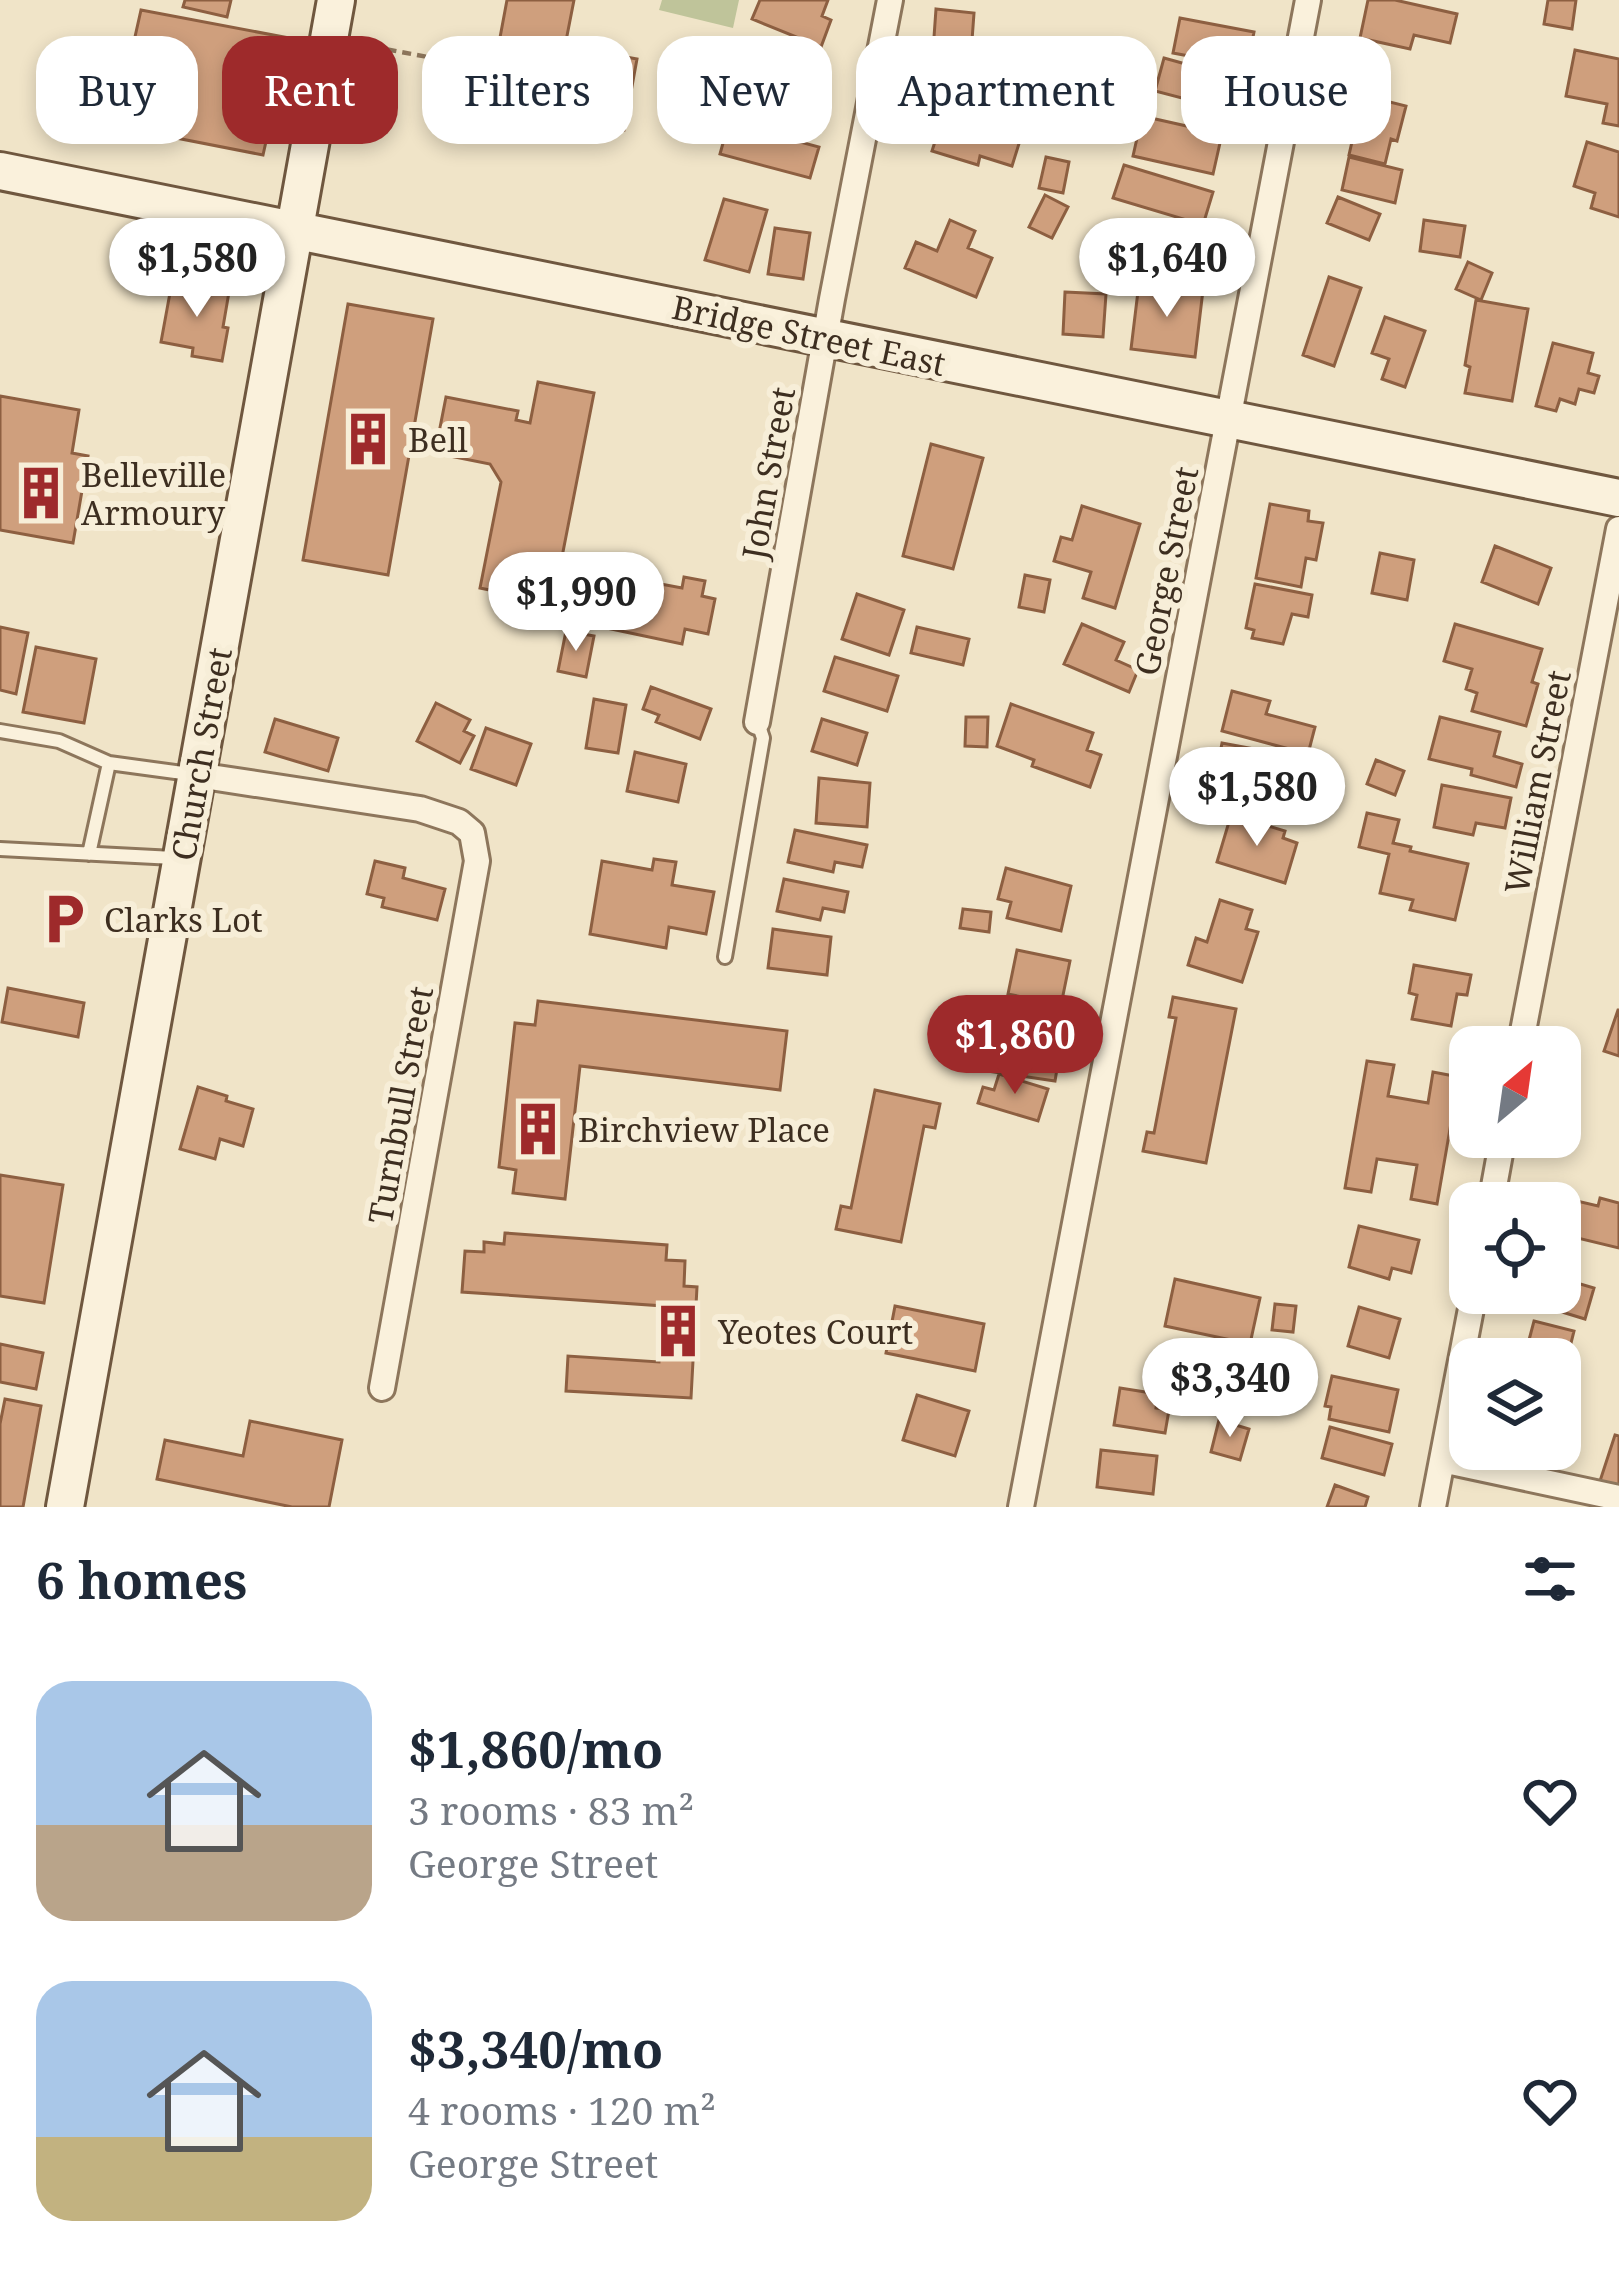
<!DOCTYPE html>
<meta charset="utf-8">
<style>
:root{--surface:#fff;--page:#f2f2f3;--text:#1f2937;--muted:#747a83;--accent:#9e2a2b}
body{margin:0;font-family:"Noto Serif",serif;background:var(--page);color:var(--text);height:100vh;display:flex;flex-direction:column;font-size:45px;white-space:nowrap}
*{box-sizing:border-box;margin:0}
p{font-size:39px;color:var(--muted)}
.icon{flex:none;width:66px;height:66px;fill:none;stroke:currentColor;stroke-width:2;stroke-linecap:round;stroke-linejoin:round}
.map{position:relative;height:1507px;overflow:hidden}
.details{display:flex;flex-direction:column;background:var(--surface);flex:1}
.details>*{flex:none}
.guide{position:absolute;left:36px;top:36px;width:1548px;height:108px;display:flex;gap:24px}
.needle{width:78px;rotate:29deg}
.fabs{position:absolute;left:1449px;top:1026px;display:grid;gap:24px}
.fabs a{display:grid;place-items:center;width:132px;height:132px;border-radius:24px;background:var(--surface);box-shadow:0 6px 18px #0003;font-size:60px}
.price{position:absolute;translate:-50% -102px;padding:0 27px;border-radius:42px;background:#fff;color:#222;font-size:39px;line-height:78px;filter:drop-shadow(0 3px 6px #0008)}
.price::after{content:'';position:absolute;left:50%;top:72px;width:36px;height:27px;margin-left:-18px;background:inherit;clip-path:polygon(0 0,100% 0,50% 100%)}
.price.active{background:var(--accent);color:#fff}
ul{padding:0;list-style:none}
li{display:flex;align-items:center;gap:36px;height:300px;padding:0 36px}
li span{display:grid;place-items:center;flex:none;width:336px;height:240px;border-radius:36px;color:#555}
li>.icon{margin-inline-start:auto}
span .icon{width:144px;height:144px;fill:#fffc;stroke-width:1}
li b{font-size:51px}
h2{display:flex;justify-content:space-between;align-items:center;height:144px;padding:0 36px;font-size:51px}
.tag{padding:0 42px;border-radius:36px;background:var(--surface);box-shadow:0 6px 18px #0003;font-size:42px;line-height:108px}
.tag.active{background:var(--accent);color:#fff}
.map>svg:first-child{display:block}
.cemetery{fill:#bfc49a}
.building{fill:#cf9f7d;stroke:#8d5f41;stroke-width:3}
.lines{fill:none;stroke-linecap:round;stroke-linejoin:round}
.lane-casing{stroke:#8d765c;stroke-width:18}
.street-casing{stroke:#8d765c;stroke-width:30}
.secondary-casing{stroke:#6f573f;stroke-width:42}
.path{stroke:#8d765c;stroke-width:4.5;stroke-dasharray:9 6;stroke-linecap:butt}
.lane{stroke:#faf1dc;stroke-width:12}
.street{stroke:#faf1dc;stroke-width:24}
.secondary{stroke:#faf1dc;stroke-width:36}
.labels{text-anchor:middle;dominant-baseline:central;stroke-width:12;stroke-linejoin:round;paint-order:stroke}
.street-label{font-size:33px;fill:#3d2e20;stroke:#f7eed8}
.poi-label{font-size:33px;fill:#3d2e20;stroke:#f7eed8;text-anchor:start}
</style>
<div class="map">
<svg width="1619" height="1507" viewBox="0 0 1619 1507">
<rect width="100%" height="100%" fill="#f0e4c8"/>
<path class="cemetery" d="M662,0h77l-6,28 -74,-18z"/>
<path class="building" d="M185,0h46l-4,17 -44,-10z
M507,0h67l-9,46 72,13 -13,71 -137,-25 5,-26 -17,-3 1,-10 2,-10 18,3z
M760,0h68l-6,16 9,4 -10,27 -69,-28z
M1368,0h27l62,14 -7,29 -36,-8 -4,14 -50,-11z
M1548,0h28l-4,29 -28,-5z
M936,9l38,4 -3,41 -38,-3z
M141,10l148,28 -26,117 -148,-29z
M1180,18l74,14 -7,35 -74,-14z
M1575,50l44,9v67l-16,-3 4,-19 -41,-8z
M1164,58l65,18 -9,32 -65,-17z
M1354,93l52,13 -9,35 -6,-2 -6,25 -36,-9 5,-22 -9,-2z
M734,103l31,8 -6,20 60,16 -9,31 -90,-24z
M945,110l77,24 -10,32 -32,-10 -2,9 -46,-14z
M1142,116l80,18 -9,40 -80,-18z
M1587,142l32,10v65l-28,-9 4,-15 -21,-7z
M1046,157l23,5 -6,31 -24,-5z
M1349,157l53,13 -7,33 -53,-13z
M1124,165l89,27 -10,33 -90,-27z
M1045,195l23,12 -16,31 -23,-11z
M1338,197l42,17 -11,26 -42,-17z
M724,199l43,11 -18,62 -44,-12z
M950,220l25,11 -7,17 24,10 -16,39 -71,-29 11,-26 21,9z
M1424,220l41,6 -5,31 -40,-6z
M775,228l35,5 -7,46 -35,-5z
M1468,262l24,11 -11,27 -25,-11z
M1329,277l32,11 -27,78 -31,-11z
M172,282l57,10 -6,35 5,1 -6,33 -30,-5 1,-8 -32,-6z
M1139,283l64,7 -8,67 -64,-8z
M1065,292l41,2 -3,43 -40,-3z
M1476,300l52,9 -16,92 -47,-8 5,-26 -5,-2z
M348,304l85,15 -45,256 -85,-15z
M1385,317l40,14 -20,56 -23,-8 7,-20 -17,-6z
M1553,343l40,10 -5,20 11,3 -5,17 -15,-4 -4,15 -15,-5 -4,12 -20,-5z
M538,382l56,11 -41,210 -73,-15 21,-106 -11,-18 -55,-11 11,-56 72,14 -2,9 14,3z
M0,396l79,14 -7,43 16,3 -15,87 -73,-13z
M931,444l52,14 -30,111 -50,-13z
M1270,504l39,7 -1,10 15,2 -7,37 -10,-2 -5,29 -45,-9z
M1082,506l58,18 -25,84 -32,-10 8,-26 -37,-11 7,-24 11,3z
M1495,546l56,22 -13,36 -56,-22z
M1380,553l34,7 -7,40 -35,-7z
M613,575l69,13 2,-11 21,4 -3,15 13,3 -7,35 -23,-5 -3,15 -80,-17z
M1025,575l25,5 -6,32 -25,-5z
M1255,584l57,11 -4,22 -16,-3 -9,30 -31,-6 2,-8 -8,-2z
M857,594l47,16 -15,45 -47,-16z
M1082,624l42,18 -8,18 22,10 -9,22 -65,-28z
M1455,624l87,25 -10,33 6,2 -12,42 -54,-15 5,-18 -11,-4 6,-20 -28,-8z
M0,627l28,6 -12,61 -16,-4z
M917,627l52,12 -6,26 -52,-12z
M566,631l28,5 -8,41 -28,-6z
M36,647l60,12 -12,64 -61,-11z
M835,657l63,19 -11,35 -63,-20z
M651,687l60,22 -11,30 -44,-17 3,-7 -16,-6z
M1232,691l38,10 -4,13 49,13 -7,27 -86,-23z
M594,699l32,6 -8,48 -32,-5z
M436,703l34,17 -6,11 10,5 -14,27 -43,-22z
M1011,704l82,29 -6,17 14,5 -11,32 -58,-21 2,-6 -37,-14z
M966,717h22l-1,30 -22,-1z
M1440,717l60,15 -6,24 28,8 -6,23 -45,-12 1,-6 -43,-10z
M275,719l63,19 -10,33 -63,-19z
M822,719l45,14 -10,32 -45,-14z
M486,728l45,16 -15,41 -45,-16z
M1222,743l32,6 -4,22 38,7 -3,20 -71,-13z
M635,752l51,12 -8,38 -51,-11z
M1376,760l28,11 -9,24 -28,-11z
M819,778l51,5 -3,44 -51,-4z
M1442,785l69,13 -6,30 -29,-5 -3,12 -39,-8z
M1367,813l32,7 -6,23 18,4 -1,4 58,13 -13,56 -45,-10 3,-10 -33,-7 9,-39 -30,-7z
M1231,815l54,16 -2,7 14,5 -12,40 -68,-21z
M795,830l72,15 -5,22 -27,-5 -2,10 -45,-10z
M654,859l22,3 -4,23 42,7 -8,42 -37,-7 -3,21 -76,-14 12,-73 50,9z
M375,861l30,7 -2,10 42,11 -8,31 -55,-13 2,-9 -17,-4z
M1006,868l65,18 -10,45 -54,-13 4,-16 -13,-3z
M784,879l64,13 -4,20 -21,-4 -3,12 -43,-9z
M1220,900l32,10 -6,19 12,3 -16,50 -54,-17 8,-27 11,4z
M963,909l28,3 -2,20 -29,-4z
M773,929l58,8 -4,38 -59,-7z
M1017,950l53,11 -9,44 -53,-11z
M1414,965l57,10 -4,20 -10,-1 -6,32 -39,-7 5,-24 -8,-2z
M8,988l76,15 -6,34 -76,-15z
M1173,997l63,12 -30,154 -63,-12 4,-19 7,1 22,-115 -7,-1z
M538,1001l249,30 -7,59 -200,-24 -15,133 -52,-6 3,-23 -17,-3 16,-144 20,2z
M1618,1010h1v46l-15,-5z
M1010,1038l51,7 -6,36 -68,-10 4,-26 17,3z
M1367,1061l27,4 -6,31 40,7 5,-31 26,5 -22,127 -26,-5 6,-34 -40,-6 -6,33 -26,-4z
M999,1074l49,15 -10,32 -60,-18 5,-16 11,3z
M198,1087l29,9 -1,5 27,8 -10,37 -23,-7 -5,20 -35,-10z
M875,1090l65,14 -5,24 -11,-2 -23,116 -65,-13 5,-23 10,2z
M0,1175l63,10 -19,118 -44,-7z
M1600,1198l19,5v45l-50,-12 8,-35 21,5z
M1359,1226l60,14 -8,33 -19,-5 -3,11 -40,-12z
M505,1233l162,12 -1,15 19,1 -1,25 13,1 -6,111 -125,-7 2,-35 91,6 4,-56 -201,-14 3,-41 19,1v-10l20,2z
M1560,1278l34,10 -9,31 -46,-14 4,-12h17z
M1175,1279l85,19 -10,46 -85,-18z
M1275,1304l21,2 -3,26 -21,-2z
M895,1306l89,18 -9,47 -89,-18z
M1359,1307l41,12 -11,39 -41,-12z
M1534,1321l40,10 -10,40 -4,-1v-11h-36z
M0,1344l43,9 -7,36 -36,-7z
M1191,1356l21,9 -9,23 -21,-9z
M1332,1376l66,14 -9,42 -60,-13 2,-12 -6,-1z
M1120,1388l38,6 -2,14 13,2 -4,23 -51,-8z
M917,1395l52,16 -14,45 -52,-16z
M5,1399l36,7 -18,101h-23v-83z
M1219,1420l30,9 -9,31 -29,-8z
M250,1421l92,19 -13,67h-37l-135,-28 8,-39 78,16z
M1330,1427l62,17 -8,31 -62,-17z
M1615,1435l4,1v55l-20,-7z
M1101,1450l56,6 -4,38 -56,-7z
M1335,1485l33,12 -3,10h-38z"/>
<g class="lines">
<defs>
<path id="lane" d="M0,731l59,10 50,22 81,11
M0,849l174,9
M89,854l20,-91
M725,957l38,-219 -5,-15"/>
<path id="street" d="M757,722l75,-423 58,-299
M197,775l223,34 39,13 13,11 5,28 -95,527
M1520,1047l99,-518
M1491,1203l12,-66
M1442,1460l177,38
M1021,1507l287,-1507
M1433,1507l41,-214"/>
<path id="secondary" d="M0,171c540,107 1078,222 1619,327
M65,1507l271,-1507"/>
</defs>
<use href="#lane" class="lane-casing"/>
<use href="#street" class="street-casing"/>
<use href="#secondary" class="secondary-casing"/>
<path class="path" d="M358,44l118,22"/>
<use href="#lane" class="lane"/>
<use href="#street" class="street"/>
<use href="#secondary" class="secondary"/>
</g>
<defs>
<symbol id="building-bare" viewBox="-9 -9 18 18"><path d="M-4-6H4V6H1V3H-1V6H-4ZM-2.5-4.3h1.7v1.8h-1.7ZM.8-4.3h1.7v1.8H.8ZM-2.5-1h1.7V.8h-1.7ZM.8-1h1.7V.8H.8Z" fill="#9e2a2b" stroke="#f7eed8" stroke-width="2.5" paint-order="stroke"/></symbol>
<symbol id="parking-bare" viewBox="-9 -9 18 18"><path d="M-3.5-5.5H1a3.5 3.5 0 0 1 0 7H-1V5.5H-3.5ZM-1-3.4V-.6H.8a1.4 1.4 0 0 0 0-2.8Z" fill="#9e2a2b" stroke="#f7eed8" stroke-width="2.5" paint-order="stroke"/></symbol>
</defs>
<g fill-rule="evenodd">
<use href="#building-bare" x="330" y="401" width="76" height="76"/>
<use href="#building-bare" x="3" y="455" width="76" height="76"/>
<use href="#parking-bare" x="26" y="881" width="76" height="76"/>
<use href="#building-bare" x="500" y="1091" width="76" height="76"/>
<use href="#building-bare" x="640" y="1293" width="76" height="76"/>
</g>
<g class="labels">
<g class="street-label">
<text transform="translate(809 335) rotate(12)">Bridge Street East</text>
<text transform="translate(768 473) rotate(-80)">John Street</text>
<text transform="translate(1166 571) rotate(-79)">George Street</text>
<text transform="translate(201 754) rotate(-80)">Church Street</text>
<text transform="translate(1537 782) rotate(-79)">William Street</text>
<text transform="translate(400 1105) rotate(-80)">Turnbull Street</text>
</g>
<g class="poi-label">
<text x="408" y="439">Bell</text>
<text x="81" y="474">Belleville<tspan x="81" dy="38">Armoury</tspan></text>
<text x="104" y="919">Clarks Lot</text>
<text x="578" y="1129">Birchview Place</text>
<text x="718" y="1331">Yeotes Court</text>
</g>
</g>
</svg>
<div class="fabs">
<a><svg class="needle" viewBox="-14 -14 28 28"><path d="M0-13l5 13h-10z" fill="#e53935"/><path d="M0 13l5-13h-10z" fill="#747a83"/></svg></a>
<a><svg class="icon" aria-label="locate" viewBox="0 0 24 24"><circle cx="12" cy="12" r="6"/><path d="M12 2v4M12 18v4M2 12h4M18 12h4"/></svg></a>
<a><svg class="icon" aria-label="layers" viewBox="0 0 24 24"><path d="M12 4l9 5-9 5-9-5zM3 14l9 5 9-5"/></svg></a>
</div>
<b class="price" style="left:197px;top:320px">$1,580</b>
<b class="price" style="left:1167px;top:320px">$1,640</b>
<b class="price" style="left:576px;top:654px">$1,990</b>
<b class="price" style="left:1257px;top:849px">$1,580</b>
<b class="price active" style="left:1015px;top:1097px">$1,860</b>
<b class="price" style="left:1230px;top:1440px">$3,340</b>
<div class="guide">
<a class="tag">Buy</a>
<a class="tag active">Rent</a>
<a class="tag">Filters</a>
<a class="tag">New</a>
<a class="tag">Apartment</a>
<a class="tag">House</a>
</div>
</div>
<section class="details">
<h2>6 homes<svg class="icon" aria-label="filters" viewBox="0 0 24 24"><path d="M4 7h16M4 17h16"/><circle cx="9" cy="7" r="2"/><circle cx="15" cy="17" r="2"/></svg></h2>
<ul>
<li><span style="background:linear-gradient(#a9c7e8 60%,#b9a48a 0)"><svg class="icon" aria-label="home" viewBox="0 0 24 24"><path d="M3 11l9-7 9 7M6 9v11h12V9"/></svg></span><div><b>$1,860/mo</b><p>3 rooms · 83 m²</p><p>George Street</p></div><svg class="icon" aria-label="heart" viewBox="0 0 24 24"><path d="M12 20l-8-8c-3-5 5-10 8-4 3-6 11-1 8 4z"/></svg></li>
<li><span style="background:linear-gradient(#a9c7e8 65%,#c2b280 0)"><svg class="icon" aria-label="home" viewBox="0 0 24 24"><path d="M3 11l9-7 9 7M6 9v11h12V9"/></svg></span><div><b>$3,340/mo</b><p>4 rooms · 120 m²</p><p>George Street</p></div><svg class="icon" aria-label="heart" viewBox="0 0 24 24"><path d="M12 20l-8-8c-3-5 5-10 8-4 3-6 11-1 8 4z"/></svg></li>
</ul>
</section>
